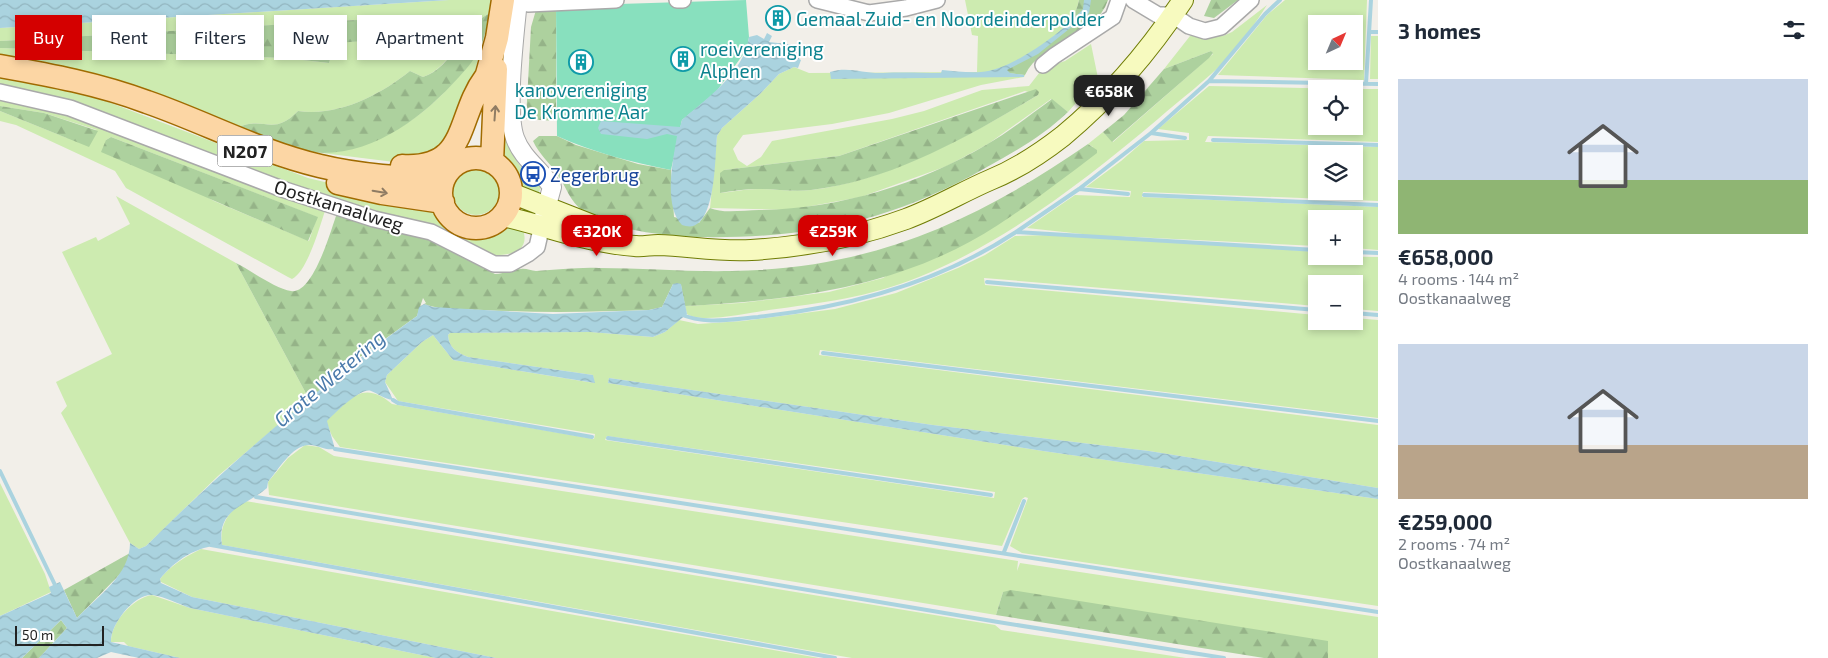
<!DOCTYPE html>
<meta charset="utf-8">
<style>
:root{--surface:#fff;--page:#f6f6f7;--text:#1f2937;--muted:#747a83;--accent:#d40000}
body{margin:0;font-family:"Exo 2",sans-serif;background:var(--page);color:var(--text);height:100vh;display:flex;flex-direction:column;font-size:19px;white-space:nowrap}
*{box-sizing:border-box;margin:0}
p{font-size:16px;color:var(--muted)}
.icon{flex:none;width:28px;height:28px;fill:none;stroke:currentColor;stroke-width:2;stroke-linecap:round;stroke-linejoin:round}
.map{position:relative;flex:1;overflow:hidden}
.drawer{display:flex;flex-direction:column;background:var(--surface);width:450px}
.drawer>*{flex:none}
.guide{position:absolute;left:15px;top:15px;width:475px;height:45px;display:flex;gap:10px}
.needle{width:32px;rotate:44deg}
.buttons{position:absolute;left:1308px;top:15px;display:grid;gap:10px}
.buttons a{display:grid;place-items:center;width:55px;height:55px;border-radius:0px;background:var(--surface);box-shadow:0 2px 8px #0003;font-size:25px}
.scale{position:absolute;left:15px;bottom:12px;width:89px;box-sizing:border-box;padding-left:5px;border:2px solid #222;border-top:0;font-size:14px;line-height:18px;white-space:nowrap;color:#222;-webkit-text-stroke:4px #fff;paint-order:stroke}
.price{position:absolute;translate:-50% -42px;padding:0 11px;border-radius:10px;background:var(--accent);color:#fff;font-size:16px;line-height:32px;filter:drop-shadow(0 1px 2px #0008)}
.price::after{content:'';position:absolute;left:50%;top:30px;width:15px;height:11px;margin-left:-8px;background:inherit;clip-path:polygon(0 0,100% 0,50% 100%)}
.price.current{background:#222;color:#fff}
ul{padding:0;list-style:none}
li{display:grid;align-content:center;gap:10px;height:265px;padding:0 20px}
li span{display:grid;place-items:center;height:155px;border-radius:0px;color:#555}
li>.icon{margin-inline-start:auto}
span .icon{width:90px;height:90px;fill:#fffc;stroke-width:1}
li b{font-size:21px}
h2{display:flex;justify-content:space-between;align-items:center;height:60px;padding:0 20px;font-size:21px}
.tag{padding:0 18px;border-radius:0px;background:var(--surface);box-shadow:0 2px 8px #0003;font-size:18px;line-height:45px}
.tag.current{background:var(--accent);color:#fff}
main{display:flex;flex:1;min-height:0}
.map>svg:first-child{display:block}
.grass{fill:#cdebb0;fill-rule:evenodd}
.forest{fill:url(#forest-firs)}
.pitch{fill:#88e0be}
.water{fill:url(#water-waves)}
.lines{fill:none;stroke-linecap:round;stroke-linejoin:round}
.stream{stroke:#aad3df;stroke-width:4}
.minor-casing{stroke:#a9a9a9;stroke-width:18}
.tertiary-casing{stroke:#a9a9a9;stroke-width:20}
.secondary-casing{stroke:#707d05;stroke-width:22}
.primary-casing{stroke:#a06b00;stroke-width:25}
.minor{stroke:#fff;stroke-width:15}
.tertiary{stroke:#fff;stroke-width:18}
.secondary{stroke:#f7fabf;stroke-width:20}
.primary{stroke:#fcd6a4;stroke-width:22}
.oneway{stroke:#8f7c63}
.labels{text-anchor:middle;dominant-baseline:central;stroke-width:4;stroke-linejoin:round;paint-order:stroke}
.shield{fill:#fff;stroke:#646464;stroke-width:1}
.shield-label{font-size:18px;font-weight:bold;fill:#222}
.culture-label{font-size:19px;fill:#0d838f;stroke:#fff;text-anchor:start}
.transit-label{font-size:19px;fill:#164399;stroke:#fff;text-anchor:start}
.street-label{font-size:19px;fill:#222;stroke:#fff}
.water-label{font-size:20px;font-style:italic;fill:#4a7aab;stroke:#fff}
</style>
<main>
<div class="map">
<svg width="1378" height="658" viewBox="0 0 1378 658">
<defs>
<pattern id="forest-firs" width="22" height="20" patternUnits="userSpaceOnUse" patternTransform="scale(1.25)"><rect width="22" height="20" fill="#add19e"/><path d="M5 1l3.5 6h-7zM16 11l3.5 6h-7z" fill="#95b388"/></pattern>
<pattern id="water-waves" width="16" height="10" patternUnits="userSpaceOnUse" patternTransform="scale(1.25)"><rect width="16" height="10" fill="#aad3df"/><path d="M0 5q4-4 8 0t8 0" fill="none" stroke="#92b5bf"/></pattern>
</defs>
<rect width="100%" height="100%" fill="#f2efe9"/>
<path class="grass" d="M449,0h44l-3,13c-29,14 -37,54 -67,64l-13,-6c-30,24 -72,46 -112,40 -26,27 -34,3 -63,18l-235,-73v-8l285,10 44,5 6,-20 93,-8 13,-20 -441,26v-13z
M965,0h114c-6,35 -52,53 -78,72l24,3 -1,2 -43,8 -92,28 -57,11 -89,11 -10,14 5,11 9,6 14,-9 11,-16 120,-22 32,-8 58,-21 47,-4 14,-18 22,-7 26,-17 7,34 -30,34 -17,-13 -63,45 -41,22 -86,31 -72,13 -79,-2 7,-72 5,-8 38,-34 19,-20 15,-7 15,6 168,-1 1,-36 -6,-1zM1025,91l13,4c-66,39 -150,86 -227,95 -18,2 -36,-1 -53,-1 -13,0 -26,3 -38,4l4,-23 115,-14z
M1285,0h82l-3,80 -146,-5 49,-60zM1316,24h38v37h-38z
M1267,5c-12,18 -25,39 -41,55 -21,21 -45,39 -68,59 -73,61 -150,122 -239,158 -48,20 -99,26 -150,33 -17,2 -69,14 -82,4l-2,-8 56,-3 88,-11 54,-14 210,-131 -5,-3 15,-12 10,10 100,-88 -2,-3 -47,18 26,-33h33l9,-4z
M1371,36h7v43h-8z
M504,40l2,99c3,10 17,32 22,38l3,-3 11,11 -4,9 -20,-8 -18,-26 1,-79z
M481,47l-14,55 -23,47 -50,13 -72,-9c70,-6 121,-50 159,-106z
M0,73l103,27 205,78 129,31 17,16 12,6h20l17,-8 20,7c8,23 -16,26 -33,25l-126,-45 -364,-122z
M1209,86l138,3h-31v37h38v-37h24v53l-170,-6 -3,6 173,5v54l-235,-9 -1,5 236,10v43l-24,-2v-29h-38v27l-202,-10 202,16v4l62,1v54l-24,-2v-25h-38v22l-332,-28 1,7 331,30v6h38v-3l24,2v98l-558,-68 -1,5 559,70v63l-229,-37 -216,-26 -324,-47 -1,5 435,68 335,48v107l-356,-53 -12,-7 18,-48 -3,-1 -3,2 -20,47 -662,-99 -8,-11 -6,-15c23,-22 37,-42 66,-17l202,35 1,-5 -197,-33 -13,-19 2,-7 35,-33 11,-7 20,25 141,23 -1,-8 -125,-18c-12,-5 -19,-9 -20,-22l2,-2 140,-1 63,5 12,-5 14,-12 19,4 45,-3 92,-12 61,-16 62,-25 27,-13 30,-19 67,-2 -55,-6 48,-33 55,2 1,-6 -45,-4 35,-26 23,-20 45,-1v-7l-31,-4zM1316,154h38v37h-38zM607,436l388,56 -1,6 -389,-58z
M0,94l35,7 291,107c-6,17 -18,63 -34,71l-4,-2 -162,-89 -11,-17 -99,-46 -16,-4v-10l67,27 30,-8 -53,-17 -44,-7zM111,137l206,80 -8,24 -95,-40 -108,-61z
M453 192a23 23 0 1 1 46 0a23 23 0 1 1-46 0Z
M116,196l120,67 73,136 -91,77 -72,70 -7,3 -9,-6 -69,-130 6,-7 -11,-24 56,-28 -50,-102 34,-15 2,4 32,-17z
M305,445l14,2 15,9 684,105 -1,10 3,-8 358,54v41h-50v-16l-325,-50 -7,23 -727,-120 -1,-13 20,-24z
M0,483l45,91 6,18 -51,24z
M245,501l750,124 6,5 185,28h-334l-23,-4 -607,-109c-3,-19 6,-34 23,-44z
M201,549l618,109h-323l-304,-61 -31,-15 -1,-3c11,-14 25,-22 41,-30z
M152,595l38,13 246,50h-256l-52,-12 -4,-4h-13c0,-20 22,-44 41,-47z"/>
<path class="forest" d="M1079,0h29c-13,39 -67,41 -83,75l-25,-3c27,-19 73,-37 79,-72z
M1211,0h27l-24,18 -10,-2z
M536,10h20v111l-30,-2 5,-92z
M490,13c-3,11 -5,23 -9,33 -4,11 -14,22 -22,31 -34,38 -82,76 -136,76 -29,-1 -60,-16 -88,-24 29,-15 37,9 63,-18 40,6 82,-16 112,-40l13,6c31,-10 38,-50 67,-64z
M441,15l-4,8 -14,14 -88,6 -6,20 -44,-5 -285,-10v-7z
M1211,51l2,2 -4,5 -97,84 -9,-10 21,-17 40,-46z
M1036,89l3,3 -1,3c-69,41 -146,86 -227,95 -18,2 -36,-1 -53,-1 -13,0 -26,2 -38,4v-20l4,-3 115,-14z
M1052,99l16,13c-24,23 -52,39 -81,55 -96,55 -181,72 -290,70 -34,-1 -85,-7 -114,-26 -13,-9 -17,-25 -26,-37 -8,-12 -18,-20 -24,-33l6,-5h18l19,9 62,19 33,6 3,47 25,6 11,-15c13,6 34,2 49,2 79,-1 159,-25 227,-65 23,-13 44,-30 66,-46z
M0,106l44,7 54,18 -9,16 -89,-36z
M111,137l207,80 -10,24 -207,-89 5,-12z
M1088,144l9,6v3c-33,25 -65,50 -99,72 -95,62 -202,75 -313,81l-4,-21 -8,-1 -11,23 -13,3c-55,2 -109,3 -165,0 -19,-1 -41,1 -60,-6l2,-1 -3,-5 -6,18 -64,46 -44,37 -73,-136c14,7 40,26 55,28 22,4 40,-61 46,-78l60,15 32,12 66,34c9,0 17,-5 26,-5 5,-1 10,2 15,2 21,-1 42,-4 63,-3 44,0 88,4 133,3 139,-2 243,-49 356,-127z
M130,553l-6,17 -47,48 -13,-28z
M1011,590l317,51v17h-64l-268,-43 7,-23z
M61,620l6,8 -28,30h-17z"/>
<path class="pitch" d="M746,0l3,37 -2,12 -31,43 -34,28 -11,50c-39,-8 -77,-17 -114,-34l-1,-130z"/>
<path class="water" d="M0,0h449l-449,28z
M1084,0h7l-2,13 -51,41 -31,16 3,3 14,2v2l-193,2 -1,-7c19,-6 34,2 53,1 19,-1 39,0 58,0l1,-3c13,1 26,3 39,2 31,-2 82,-40 102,-63z
M767,33l5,3 -3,6 27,3 6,-1 3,5 -6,10 2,1 -3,8 -4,-1 -15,7 -19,20 -38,34 -5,8c-2,20 -1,83 -24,90 -3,1 -8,0 -11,-1 -19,-20 -9,-64 -5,-89l-10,-2 -20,5 -46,-5 -3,-6 3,-7 79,6 2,-7c25,-22 62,-47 67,-83l8,-2 7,4z
M677,283l4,1 6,30 -22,18 -12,5 -63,-5 -140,1 -2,2c1,13 8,17 20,22l125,18 2,8 -142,-23 -20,-25 -11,7 -35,33 -2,7 8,18c-9,-1 -14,-6 -22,-9 -10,-4 -37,23 -44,30l8,28c-11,2 -17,-5 -27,-4 -16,1 -30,25 -40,37l-1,6c-21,18 -51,21 -45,57 -25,1 -47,15 -62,34l1,4 31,14 304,61h-60l-246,-50c-11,-4 -25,-11 -37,-13 -19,-2 -43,30 -42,47l69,16h-41l-28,-6 -14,6h-58l28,-30 -6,-8 -39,38h-22v-42l51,-23 -2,-6 11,-5 17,36c21,-22 53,-43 53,-75l9,6 7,-3c84,-84 175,-161 271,-230l2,-9 5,-3 9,3 120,7 96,-4 13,-3 11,-23z
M609,378l324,47 216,26 229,37v11l-335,-48 -435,-68z"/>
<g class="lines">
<path class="stream" d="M1369,32h9
M1209,81l169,3
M1366,84l5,-84
M1151,133l58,-52 56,-67 15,-14
M1213,140l165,5
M1079,189l49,5
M1144,195l234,10
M1016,232l63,-43 72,-56 34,5
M1354,252l24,1
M987,282l329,28
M1354,313l24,2
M680,314c25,11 52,5 78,3 91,-10 181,-34 258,-85l300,18
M823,353l555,68
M393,400l5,3 194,34
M608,438l383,57
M335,449l1043,163
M0,471l56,116
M256,497l742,125 226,36
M211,545l624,113
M1004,552l20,-51"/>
<defs>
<path id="minor" d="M677,0h6
M817,0l52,13 37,-5 31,-8
M1133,0l25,15h15l16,11 16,5 16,-4 30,-27
M528,4l88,-4
M1043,65l11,-9 59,-39 6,-17
M0,92l70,16 212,81 92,30 57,13 63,32h16l18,-10 9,-7 5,-22"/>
<path id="tertiary" d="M518,0c-3,32 -13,110 -3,138 7,20 26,32 37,49l-9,33"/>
<path id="secondary" d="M511,193l89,35
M503,216c43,10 88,27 132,30 7,1 15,-1 23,-1 31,1 61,7 93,5 52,-3 106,-13 155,-31 30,-11 56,-27 84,-39 27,-11 50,-26 73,-44 47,-39 87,-86 120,-136"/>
<path id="primary" d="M0,66c50,9 99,18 147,36 58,20 113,50 173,64 41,10 83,12 124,13
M482,92l15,-54 6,-38
M441 193a35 35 0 1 1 70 0a35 35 0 1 1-70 0Z
M492,162l4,-93
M402,166c67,4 54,-49 83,-88
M338,183l44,10 61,9"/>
</defs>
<use href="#minor" class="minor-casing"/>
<use href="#tertiary" class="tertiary-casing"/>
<use href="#secondary" class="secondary-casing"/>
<use href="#primary" class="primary-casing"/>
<use href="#minor" class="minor"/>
<use href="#tertiary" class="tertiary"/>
<use href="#secondary" class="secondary"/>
<use href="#primary" class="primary"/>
</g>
<defs><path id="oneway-shaft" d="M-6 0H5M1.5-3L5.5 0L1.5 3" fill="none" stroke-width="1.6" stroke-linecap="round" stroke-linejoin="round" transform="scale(1.25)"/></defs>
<g class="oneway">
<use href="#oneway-shaft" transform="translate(495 113) rotate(-86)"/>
<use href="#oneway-shaft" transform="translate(380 192) rotate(10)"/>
</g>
<defs>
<symbol id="building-ring" viewBox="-11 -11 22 22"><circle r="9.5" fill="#fff" stroke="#0f9aa8" stroke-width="1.5"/><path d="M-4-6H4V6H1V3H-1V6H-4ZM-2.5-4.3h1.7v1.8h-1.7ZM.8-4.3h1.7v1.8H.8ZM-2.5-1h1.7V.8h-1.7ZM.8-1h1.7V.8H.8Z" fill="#0f9aa8"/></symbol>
<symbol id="bus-ring" viewBox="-11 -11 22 22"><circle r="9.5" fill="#fff" stroke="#1a4fb4" stroke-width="1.5"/><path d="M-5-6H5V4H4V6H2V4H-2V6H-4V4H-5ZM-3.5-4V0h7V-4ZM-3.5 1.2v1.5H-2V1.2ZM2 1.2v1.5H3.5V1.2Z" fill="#1a4fb4"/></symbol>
</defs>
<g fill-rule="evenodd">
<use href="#building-ring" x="764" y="4" width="28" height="28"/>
<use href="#building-ring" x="669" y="45" width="28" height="28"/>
<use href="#building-ring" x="567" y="48" width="28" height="28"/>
<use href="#bus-ring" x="519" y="160" width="28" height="28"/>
</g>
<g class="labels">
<rect class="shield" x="217.5" y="135.5" width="55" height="31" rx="4"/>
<g class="shield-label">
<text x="245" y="151">N207</text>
</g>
<g class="culture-label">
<text x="796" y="18">Gemaal Zuid- en Noordeinderpolder</text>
<text x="700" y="48">roeivereniging<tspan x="700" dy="22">Alphen</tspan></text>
<text x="581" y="89" text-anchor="middle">kanovereniging<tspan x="581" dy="22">De Kromme Aar</tspan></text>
</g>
<g class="transit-label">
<text x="550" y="174">Zegerbrug</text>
</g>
<g class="street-label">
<text transform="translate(339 205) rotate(17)">Oostkanaalweg</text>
</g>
<g class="water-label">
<text transform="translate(329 378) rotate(-40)">Grote Wetering</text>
</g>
</g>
</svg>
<div class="buttons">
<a><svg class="needle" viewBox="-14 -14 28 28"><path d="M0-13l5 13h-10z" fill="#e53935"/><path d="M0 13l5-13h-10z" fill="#747a83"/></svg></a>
<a><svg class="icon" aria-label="locate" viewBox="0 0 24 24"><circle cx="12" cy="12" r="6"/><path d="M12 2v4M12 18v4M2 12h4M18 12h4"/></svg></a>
<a><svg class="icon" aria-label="layers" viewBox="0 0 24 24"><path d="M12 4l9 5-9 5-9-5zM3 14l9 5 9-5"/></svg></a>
<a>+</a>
<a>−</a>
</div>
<div class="scale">50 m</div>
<b class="price current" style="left:1109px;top:117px">€658K</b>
<b class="price" style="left:597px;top:257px">€320K</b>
<b class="price" style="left:833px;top:257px">€259K</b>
<div class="guide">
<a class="tag current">Buy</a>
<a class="tag">Rent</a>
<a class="tag">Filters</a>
<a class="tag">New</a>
<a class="tag">Apartment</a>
</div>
</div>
<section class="drawer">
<h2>3 homes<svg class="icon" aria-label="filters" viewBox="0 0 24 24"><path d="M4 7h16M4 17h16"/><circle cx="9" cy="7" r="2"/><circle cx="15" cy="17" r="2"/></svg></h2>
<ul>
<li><span style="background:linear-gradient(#c9d6e8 65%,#8fb573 0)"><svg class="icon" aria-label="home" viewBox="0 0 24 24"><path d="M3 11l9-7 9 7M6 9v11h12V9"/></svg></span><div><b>€658,000</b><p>4 rooms · 144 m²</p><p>Oostkanaalweg</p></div></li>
<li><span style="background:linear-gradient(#c9d6e8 65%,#b9a48a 0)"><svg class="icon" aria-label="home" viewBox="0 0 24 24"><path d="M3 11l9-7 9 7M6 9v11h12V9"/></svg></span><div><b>€259,000</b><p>2 rooms · 74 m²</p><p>Oostkanaalweg</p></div></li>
</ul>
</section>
</main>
